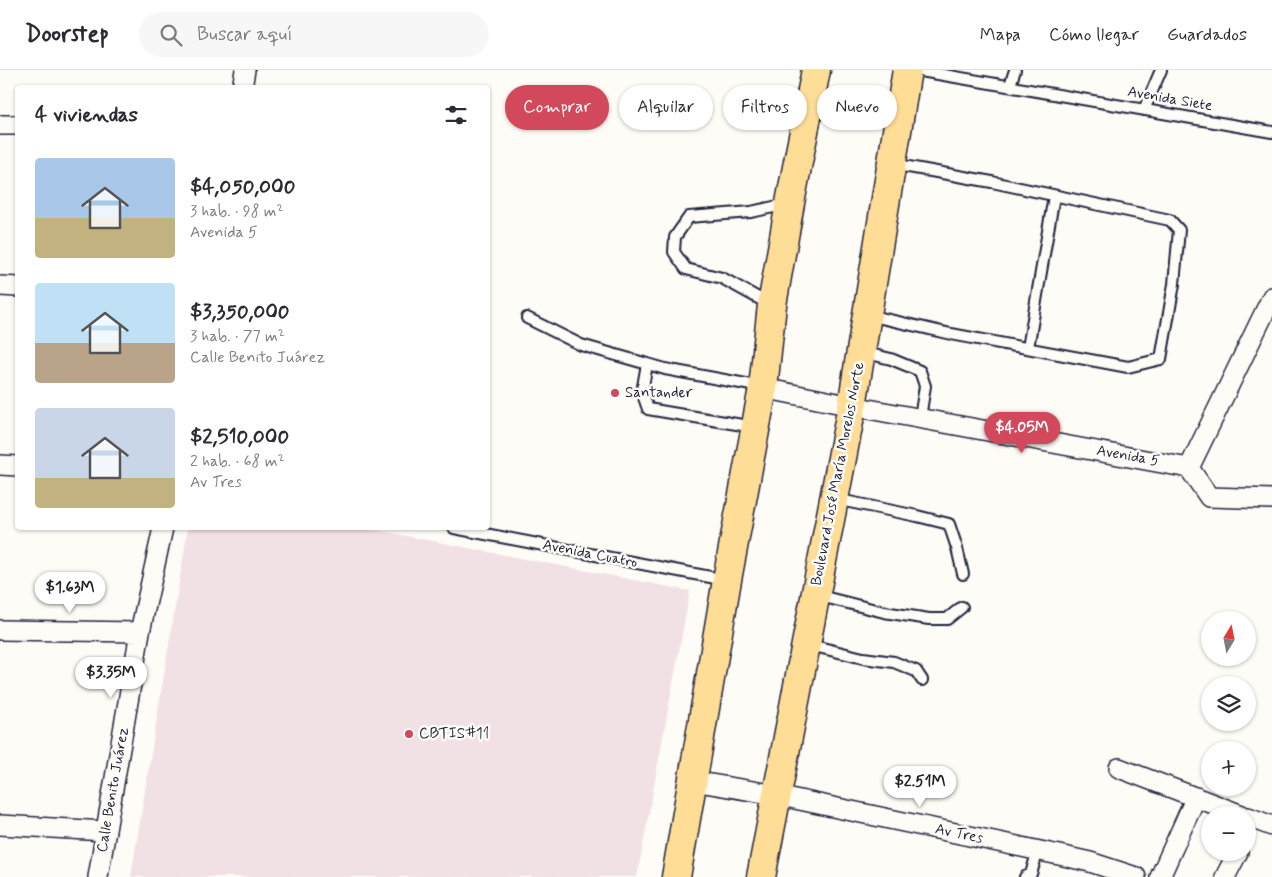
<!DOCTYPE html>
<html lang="es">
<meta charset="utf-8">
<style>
:root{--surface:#fff;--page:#f7f7f7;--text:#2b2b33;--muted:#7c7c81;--line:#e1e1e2;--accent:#d1495b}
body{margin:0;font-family:Mynerve,sans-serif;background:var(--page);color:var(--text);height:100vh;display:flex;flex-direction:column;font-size:19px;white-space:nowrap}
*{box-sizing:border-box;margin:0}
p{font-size:16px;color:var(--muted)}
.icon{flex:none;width:28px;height:28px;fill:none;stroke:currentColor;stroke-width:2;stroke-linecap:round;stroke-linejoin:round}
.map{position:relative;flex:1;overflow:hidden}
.details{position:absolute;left:15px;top:15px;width:475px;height:445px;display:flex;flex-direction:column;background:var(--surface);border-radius:5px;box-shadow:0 1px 4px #0004}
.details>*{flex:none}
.banner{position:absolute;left:505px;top:15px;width:475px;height:45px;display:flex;gap:10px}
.needle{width:32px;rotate:10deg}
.fabs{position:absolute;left:1201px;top:541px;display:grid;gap:10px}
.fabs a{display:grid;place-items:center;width:55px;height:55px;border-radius:50%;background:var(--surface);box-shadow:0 1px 4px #0004;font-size:25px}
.price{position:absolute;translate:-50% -42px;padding:0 11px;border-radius:18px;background:#fff;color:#222;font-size:16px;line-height:32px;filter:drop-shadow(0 1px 2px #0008)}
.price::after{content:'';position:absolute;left:50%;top:30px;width:15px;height:11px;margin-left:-8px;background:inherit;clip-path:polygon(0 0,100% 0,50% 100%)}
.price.selected{background:var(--accent);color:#fff}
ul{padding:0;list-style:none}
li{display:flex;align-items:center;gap:15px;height:125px;padding:0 20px}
li span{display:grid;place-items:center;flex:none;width:140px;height:100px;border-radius:5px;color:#555}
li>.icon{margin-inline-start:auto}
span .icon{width:60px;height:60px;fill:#fffc;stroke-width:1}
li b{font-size:21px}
h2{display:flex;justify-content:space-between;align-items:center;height:60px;padding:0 20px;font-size:21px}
.pill{padding:0 18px;border-radius:22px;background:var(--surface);box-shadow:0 1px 4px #0004;font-size:18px;line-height:45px}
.pill.selected{background:var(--accent);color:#fff}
header{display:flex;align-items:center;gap:30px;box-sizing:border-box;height:70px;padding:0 25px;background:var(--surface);border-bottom:1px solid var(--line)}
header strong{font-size:24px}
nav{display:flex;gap:28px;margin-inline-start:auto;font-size:18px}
.search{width:350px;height:45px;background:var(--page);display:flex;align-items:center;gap:12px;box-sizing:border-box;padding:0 18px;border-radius:28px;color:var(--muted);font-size:19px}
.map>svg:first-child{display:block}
.built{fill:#f1e0e4}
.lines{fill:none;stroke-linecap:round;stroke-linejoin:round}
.lane-casing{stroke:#22223b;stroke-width:14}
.street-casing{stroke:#22223b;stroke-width:22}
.primary-casing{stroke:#22223b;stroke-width:31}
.lane{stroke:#fdfcf7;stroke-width:10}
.street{stroke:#fdfcf7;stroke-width:19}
.primary{stroke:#fedd96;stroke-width:28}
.poi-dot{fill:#d1495b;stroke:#fdfcf7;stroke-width:2}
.labels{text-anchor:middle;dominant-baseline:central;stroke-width:5;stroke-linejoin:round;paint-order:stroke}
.street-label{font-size:15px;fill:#22223b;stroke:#fdfcf7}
.poi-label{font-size:15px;fill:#22223b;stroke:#fdfcf7;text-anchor:start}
</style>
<header>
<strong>Doorstep</strong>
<div class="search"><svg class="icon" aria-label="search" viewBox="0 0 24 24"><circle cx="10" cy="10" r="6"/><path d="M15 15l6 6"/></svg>Buscar aquí</div>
<nav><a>Mapa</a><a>Cómo llegar</a><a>Guardados</a></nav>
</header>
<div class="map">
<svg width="1272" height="807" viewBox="0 0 1272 807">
<rect width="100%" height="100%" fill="#fdfcf7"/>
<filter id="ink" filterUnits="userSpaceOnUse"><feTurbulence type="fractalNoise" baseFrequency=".02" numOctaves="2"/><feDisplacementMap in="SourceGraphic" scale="10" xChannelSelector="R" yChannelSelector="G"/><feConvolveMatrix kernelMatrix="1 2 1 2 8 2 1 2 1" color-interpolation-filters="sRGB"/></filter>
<g filter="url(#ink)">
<path class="built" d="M188,458h177l325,63 -53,286h-506z"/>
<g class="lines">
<defs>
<path id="lane" d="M915,0l357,62
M1010,15l5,-15
M1144,40l17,-40
M771,235l-49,-27 -36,-9 -12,-17 1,-15 14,-20 62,-5 36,-8
M868,245l83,19 177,33 33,-8 13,-75 5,-54 -9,-10 -178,-38 -100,-18
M527,248l54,27 84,24 97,18
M1028,278l26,-152
M862,282l29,7 29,12 5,15 -5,32
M647,294l-5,28 6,17 106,18
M835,429l82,17 32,8 8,24 6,26
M454,458l272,52
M816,525l68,17 45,7h18l15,-12
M806,574l57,14 31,4 22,9 6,9
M1025,807l6,-3 7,-24"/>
<path id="street" d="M242,18l3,-18
M0,55h18
M0,216l18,1
M763,318l89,18 337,62 20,29 63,2
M0,395l18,1
M1189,398l83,-171
M0,560l140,2
M1119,698l123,47
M693,711l83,14 283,60 31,7 46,15
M1248,747l24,9
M0,755l105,6
M98,807l42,-245 23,-104
M1160,807l36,-80
M1225,807l13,-25"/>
<path id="primary" d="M676,807l51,-297 36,-192 9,-83 18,-102 26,-133
M761,807l91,-471 55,-336"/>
</defs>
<use href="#lane" class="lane-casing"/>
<use href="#street" class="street-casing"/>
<use href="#primary" class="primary-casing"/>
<use href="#lane" class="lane"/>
<use href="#street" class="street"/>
<use href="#primary" class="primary"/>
</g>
</g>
<g class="poi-dot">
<circle cx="615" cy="323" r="5"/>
<circle cx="409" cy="664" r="5"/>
</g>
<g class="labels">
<g class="street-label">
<text transform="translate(1170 29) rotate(10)">Avenida Siete</text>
<text transform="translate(1128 386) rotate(10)">Avenida 5</text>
<text transform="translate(838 404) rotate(-79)">Boulevard José María Morelos Norte</text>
<text transform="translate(590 484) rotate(11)">Avenida Cuatro</text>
<text transform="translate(113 720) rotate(-80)">Calle Benito Juárez</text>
<text transform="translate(959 764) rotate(12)">Av Tres</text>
</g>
<g class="poi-label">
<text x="625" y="323">Santander</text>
<text x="419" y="664">CBTIS#11</text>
</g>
</g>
</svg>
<div class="fabs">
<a><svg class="needle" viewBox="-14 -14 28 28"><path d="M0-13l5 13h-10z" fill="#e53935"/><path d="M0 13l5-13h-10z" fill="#7c7c81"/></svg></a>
<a><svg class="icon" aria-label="layers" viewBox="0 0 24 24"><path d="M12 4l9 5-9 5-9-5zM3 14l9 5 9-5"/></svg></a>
<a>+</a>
<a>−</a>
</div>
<b class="price selected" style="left:1022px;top:384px">$4.05M</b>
<b class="price" style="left:70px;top:544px">$1.63M</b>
<b class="price" style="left:111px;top:629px">$3.35M</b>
<b class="price" style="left:920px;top:738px">$2.51M</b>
<div class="banner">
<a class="pill selected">Comprar</a>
<a class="pill">Alquilar</a>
<a class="pill">Filtros</a>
<a class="pill">Nuevo</a>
</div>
<section class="details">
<h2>4 viviendas<svg class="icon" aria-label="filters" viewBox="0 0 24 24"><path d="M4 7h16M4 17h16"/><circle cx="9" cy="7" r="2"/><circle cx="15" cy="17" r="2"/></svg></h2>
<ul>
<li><span style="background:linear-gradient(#a9c7e8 60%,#c2b280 0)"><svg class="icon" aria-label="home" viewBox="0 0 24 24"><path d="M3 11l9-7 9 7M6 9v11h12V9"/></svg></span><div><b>$4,050,000</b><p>3 hab. · 98 m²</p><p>Avenida 5</p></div></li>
<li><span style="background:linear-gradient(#bfe0f5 60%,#b9a48a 0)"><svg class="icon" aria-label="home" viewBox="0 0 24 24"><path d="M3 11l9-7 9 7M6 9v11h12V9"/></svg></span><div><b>$3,350,000</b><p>3 hab. · 77 m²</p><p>Calle Benito Juárez</p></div></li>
<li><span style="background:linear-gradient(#c9d6e8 70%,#c2b280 0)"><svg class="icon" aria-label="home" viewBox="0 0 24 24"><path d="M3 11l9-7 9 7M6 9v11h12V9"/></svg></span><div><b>$2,510,000</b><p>2 hab. · 68 m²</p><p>Av Tres</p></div></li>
</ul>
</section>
</div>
